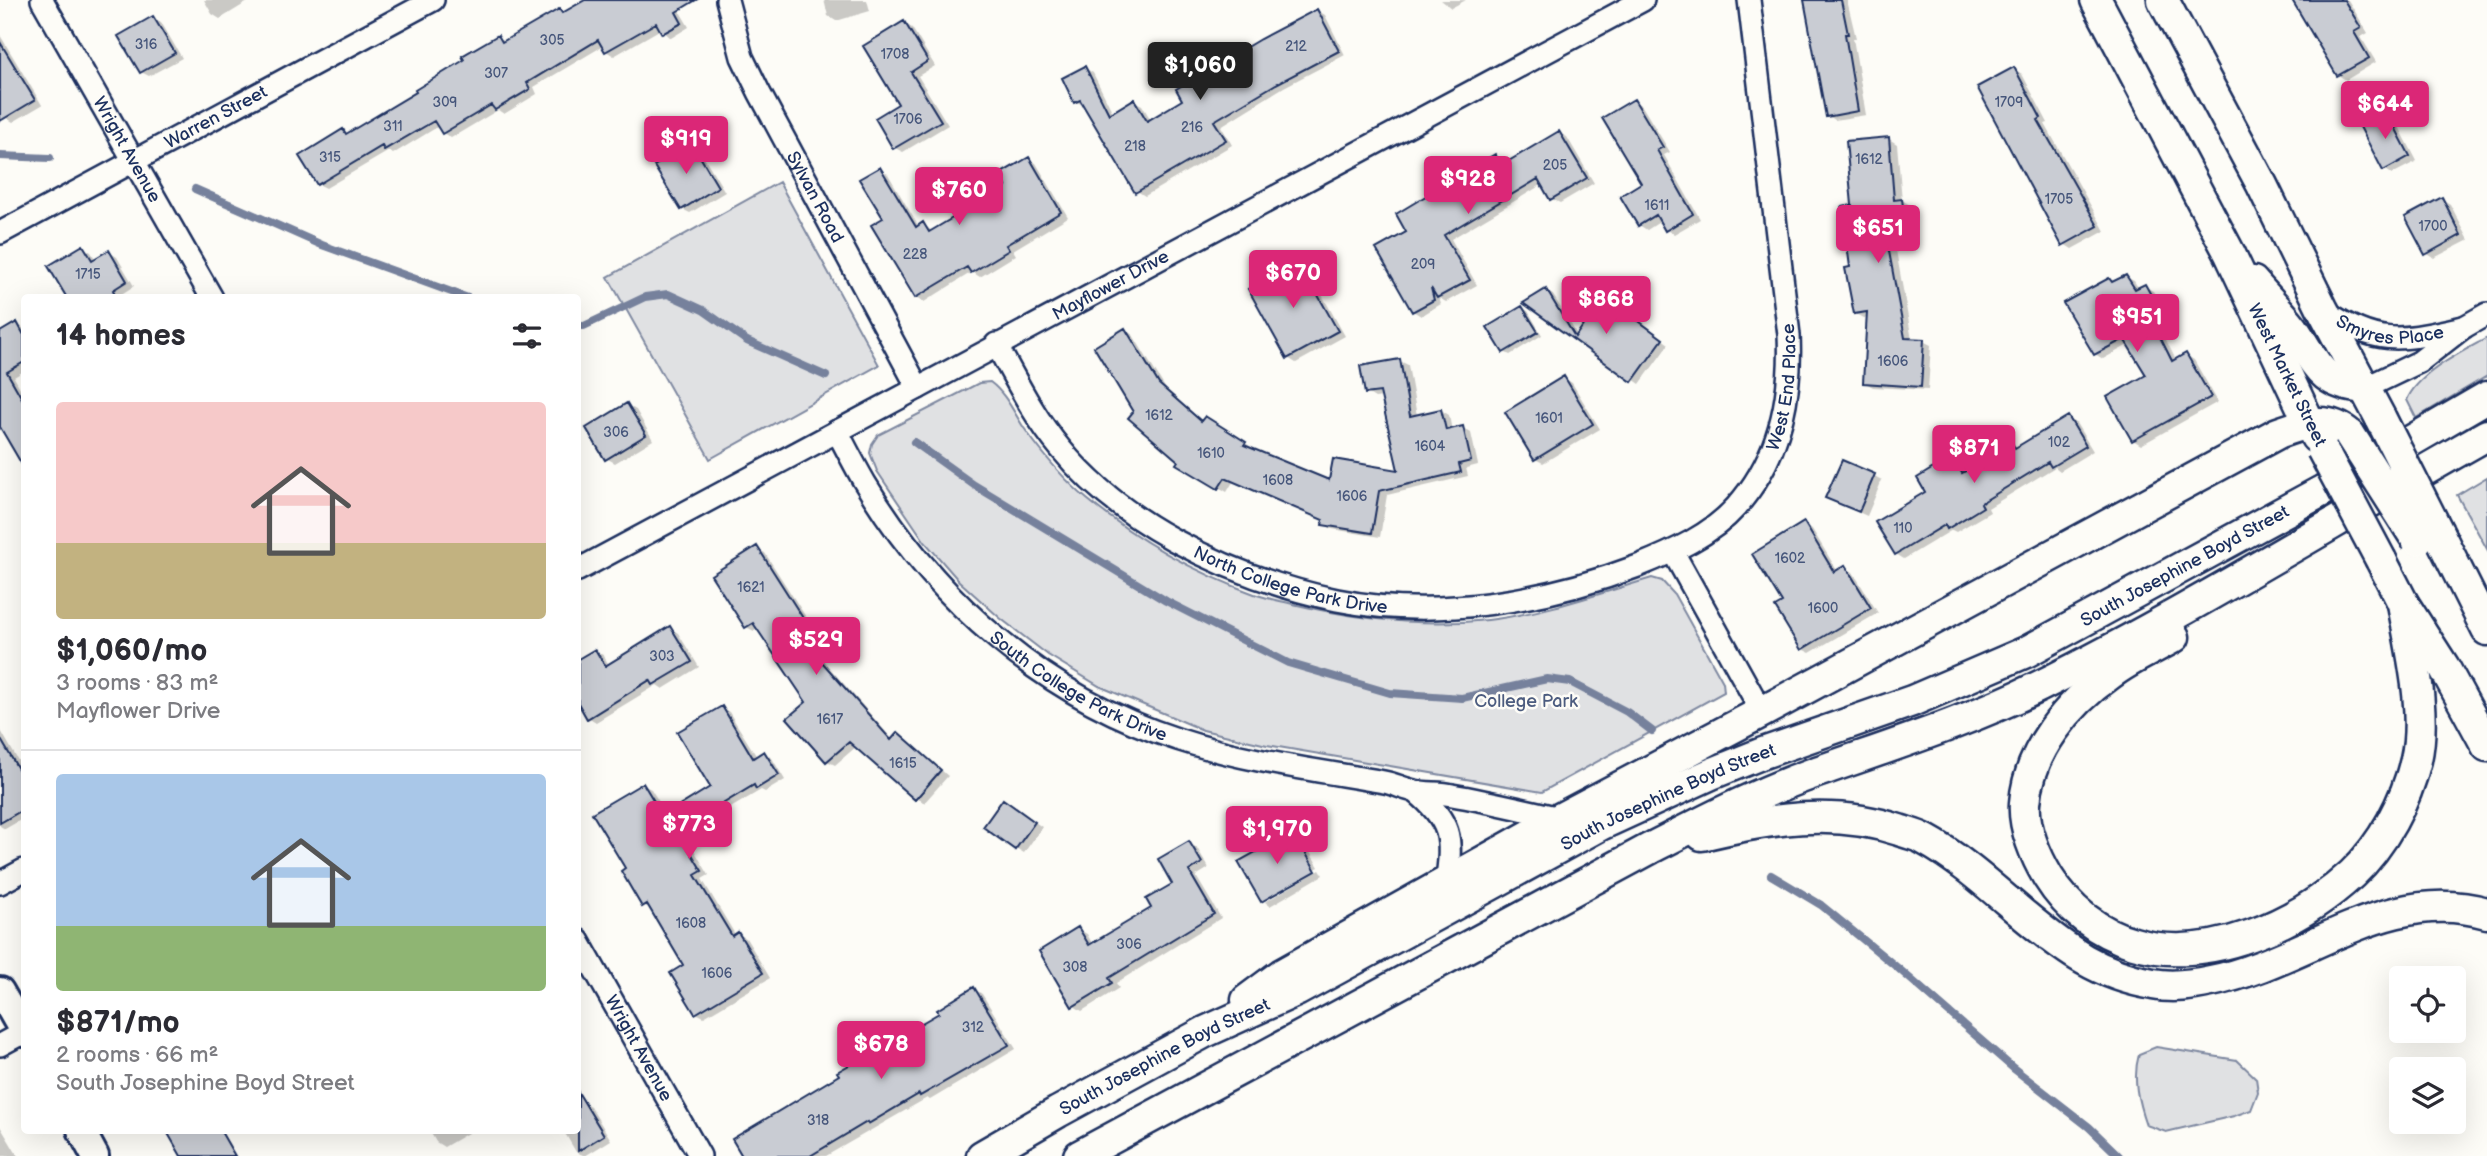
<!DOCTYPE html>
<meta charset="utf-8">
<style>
:root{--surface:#fff;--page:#f7f7f7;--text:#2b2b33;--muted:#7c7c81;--line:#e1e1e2;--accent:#db2777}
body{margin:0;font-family:"Balsamiq Sans",sans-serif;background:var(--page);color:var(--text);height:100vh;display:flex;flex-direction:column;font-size:26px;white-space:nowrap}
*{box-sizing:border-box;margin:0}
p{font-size:23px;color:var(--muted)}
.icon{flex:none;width:38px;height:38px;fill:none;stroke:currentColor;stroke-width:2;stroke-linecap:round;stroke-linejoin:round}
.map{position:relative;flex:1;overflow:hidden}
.details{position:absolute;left:21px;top:294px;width:560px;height:840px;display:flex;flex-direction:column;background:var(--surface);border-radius:7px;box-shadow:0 7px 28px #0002}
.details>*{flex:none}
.tools{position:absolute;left:2389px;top:966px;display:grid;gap:14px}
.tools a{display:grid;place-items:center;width:77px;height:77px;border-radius:7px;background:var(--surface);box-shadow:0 7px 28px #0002;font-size:35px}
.price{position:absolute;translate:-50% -60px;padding:0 16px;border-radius:7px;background:var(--accent);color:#fff;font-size:23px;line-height:46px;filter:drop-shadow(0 2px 4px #0008)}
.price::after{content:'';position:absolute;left:50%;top:42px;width:21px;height:16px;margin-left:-10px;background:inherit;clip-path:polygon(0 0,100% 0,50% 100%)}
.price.selected{background:#222;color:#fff}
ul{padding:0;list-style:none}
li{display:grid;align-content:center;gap:14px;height:371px;padding:0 35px}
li+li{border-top:2px solid var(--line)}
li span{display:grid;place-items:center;height:217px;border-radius:7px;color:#555}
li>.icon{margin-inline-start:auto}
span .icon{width:126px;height:126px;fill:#fffc;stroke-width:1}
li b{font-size:30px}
h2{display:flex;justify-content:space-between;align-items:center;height:84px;padding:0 35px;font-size:30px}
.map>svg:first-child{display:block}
.green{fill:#e0e1e3;stroke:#7e88a0;stroke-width:2}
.shadow{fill:#0003}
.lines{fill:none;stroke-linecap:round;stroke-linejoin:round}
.stream{stroke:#76819c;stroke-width:8}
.building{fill:#c9ccd3;stroke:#1b2f5e;stroke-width:2}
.minor-casing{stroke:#1b2f5e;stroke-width:26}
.tertiary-casing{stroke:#1b2f5e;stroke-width:32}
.secondary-casing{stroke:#1b2f5e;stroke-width:35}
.minor{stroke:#fdfcf7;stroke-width:21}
.tertiary{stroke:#fdfcf7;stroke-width:26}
.secondary{stroke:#fdfcf7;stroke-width:30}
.secondary-bridge-casing{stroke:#1b2f5e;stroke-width:35;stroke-linecap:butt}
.secondary-bridge{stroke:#fdfcf7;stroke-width:30}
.labels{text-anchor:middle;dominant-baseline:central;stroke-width:5;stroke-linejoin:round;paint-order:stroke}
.number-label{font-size:14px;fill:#46567b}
.street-label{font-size:18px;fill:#1b2f5e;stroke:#fdfcf7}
.park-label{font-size:18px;fill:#4c5c7f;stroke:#fdfcf7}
</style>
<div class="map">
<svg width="2487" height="1156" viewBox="0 0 2487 1156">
<rect width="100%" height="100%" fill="#fdfcf7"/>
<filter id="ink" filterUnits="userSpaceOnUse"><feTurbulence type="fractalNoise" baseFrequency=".0143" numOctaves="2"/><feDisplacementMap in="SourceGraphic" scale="14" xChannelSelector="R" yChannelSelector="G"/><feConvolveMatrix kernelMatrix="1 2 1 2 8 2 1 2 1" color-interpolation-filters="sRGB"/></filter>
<g filter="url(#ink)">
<path class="green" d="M779,182l100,183 -169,94 -102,-182z
M2487,338v38l-71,42 -9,-18c11,-27 55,-48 80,-62z
M990,382c16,12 23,29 34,46 18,25 39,51 63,71 51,42 109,74 170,96 12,4 24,6 36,9 63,15 130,23 195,16 56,-7 110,-26 164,-42l10,3 12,13 49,88 1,10 -182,100 -275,-47 -64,-15 -104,-44 -51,-31 -48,-37 -41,-37 -34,-39 -48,-71 -7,-18 2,-9 6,-9 101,-52z
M2487,477v72l-30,-54z
M2156,1047l81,13 19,18 2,14 -7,18 -17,6 -68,16 -20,-7c-8,-23 -14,-46 -7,-71z"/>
<path class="shadow" d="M204,0h47l-31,19 -8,-5z
M589,0h97l2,5 -9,5 10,17 -18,11 -10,-9 -47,27 -8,-5 -3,-5 -69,41 3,7 -33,20 -6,-4 -47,28 -8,-5 -4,-7 -46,28 -4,-3 -63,37 -8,-4 25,-53 6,4 118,-75 31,-23 9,5 52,-31 5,3z
M824,0h43l3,11 -34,10 -8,-5z
M1441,0h25l-15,8z
M1805,0h42l9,38h-3l13,77 -31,5 -8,-5z
M2295,0h53l20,33 -7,4 15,25 -30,18 -8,-5z
M1317,10l8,5 20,40 -61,32 -63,39 11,19 -87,51 -8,-5 -52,-86 -10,-3 10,-34 8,5 20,40 21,-12 8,4 9,15z
M153,18l8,4 21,36 -33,18 -8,-4z
M904,23l8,5 23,38 -17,10 30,49 -45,27 -8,-4 5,-43z
M0,35l42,70 -29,17 -8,-5 -5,-8z
M2014,69l8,5 26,49 -3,1 60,107 -33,18 -8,-5z
M1634,101l8,5 28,46 -6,3 36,64 -26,15 -8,-5 -5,-8 -14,9 -8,-5 4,-41z
M2387,114l8,5 22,42 -25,13 -8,-5z
M1559,133l8,4 27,46 -34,20 -8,-4 -9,-15 -92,55 26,46 -31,17 -7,-4 2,6 -20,12 -8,-5 -5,-78 87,-77 11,8z
M1889,139l8,5 5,56 8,5 6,42 -20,3 16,90 11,1 8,4 -3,45 -55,-3 -9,-5 5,-65 -5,1 -9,-5 -3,-45 2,-61z
M692,145l8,5 25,42 -35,21 -8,-4z
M1029,159l7,4 32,54 -55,33 3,5 -36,22 -8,-5 -48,30 -8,-5 -31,-79 -5,-49 8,5 31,53 4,-3 10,8 76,-46z
M2442,199l8,5 19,36 -35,18 -8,-5z
M83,247l8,5 5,8 13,-8 8,5 17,29 -14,9 1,3h-52z
M1299,263l8,5 38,68 -49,27 -8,-5z
M2126,277l8,4 5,8 5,-3 9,5 17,31 -10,6 16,32 10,-5 8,5 24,42 -77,43 -8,-5 16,-64 -19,-32 -27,15 -8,-5 14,-74 5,3z
M1546,291l7,4 25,41 34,-12 16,-10 41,30 -29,40 -114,-81z
M1522,308l6,3 14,24 -32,20 -6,-3z
M17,324l7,5v42l-10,6 10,18v70l-24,-41v-90z
M1125,330l8,5 34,56 36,31 2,-3 48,29 -1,2 79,33 69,-11 -17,-75 -8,1 -8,-5 33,-32 8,4 9,51 24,-6 8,5 3,16 11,-3 8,5 7,32 -12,3 2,8 -81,19 -7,42 -48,-8 -8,-5 1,-4 -92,-38 -6,10 -49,-29 2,-3 -45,-48z
M1564,378l8,5 28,46 -57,34 -8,-4z
M627,405l9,5 17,30 -38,23 -9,-5z
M2068,418l8,5 17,28 -33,20 -5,-4 -67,41 2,4 -34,20 -4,-2 -48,29 -8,-5 31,-62 26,-34 8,5 5,9 46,-27 6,3z
M1874,476l8,4 -15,36 -40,-18z
M1804,524l8,5 26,43 7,-5 8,5 25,41 -68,40 -8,-4 -18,-45z
M757,549l8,4 64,100 -8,5 72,82 5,-6 8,5 42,37 -24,27 -67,-57 -22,19 -8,-4 -18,-59 -50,-74 -5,3 -8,-4z
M670,628l8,5 21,34 -36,22 -6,-4 -61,37 -8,-5 -10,-18v-38l17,-10 8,4 6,10z
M722,708l7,4 28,45 7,-4 8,5 13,22 -20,12 -4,-2 -76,45 24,40 -7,4 34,57 2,-2 8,4 24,40 -66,39 -8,-4 -10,-47 -34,-56 -8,-5 -17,-36 16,-84 8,4 16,26 45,-27z
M0,729l24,42v47l-19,11 -5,-3z
M1012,806l30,21 -18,26 -8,-5z
M1293,833l8,5 18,29 -55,31v4l-2,-1z
M1189,843l8,5 12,20 -13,8 25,42 -105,65 3,5 -37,23 -8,-5 4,-77 9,5 6,11 60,-37 22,-24z
M1320,870l3,5 -53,31 -5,-4z
M974,989l8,5 34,55 -86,51 -3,-2 -101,58h-82z
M582,1101l8,5 21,34 -26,16 -9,-4 -13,-22h15v-26z
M0,1126l18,30h-18z
M429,1130h38l1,3 -24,14 -8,-5z"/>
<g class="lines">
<path class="stream" d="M0,156l50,2
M195,189l127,56 146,53
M578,326h6l61,-29 23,-3 35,16 44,31 79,35
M914,442l60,43 192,116 122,62 102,30 72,5 85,-19 23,3 57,30 25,19
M1771,875l50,30 78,64 114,99 76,59 30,29"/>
</g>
<path class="building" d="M585,0h111l-20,12 6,11 -20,11 -6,-11 -51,29 -7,-12 -71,43 3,6 -35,21 -4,-5 -49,29 -8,-13 -50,29 -2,-4 -65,39 -18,-29 44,-27 3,5 70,-42 -1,-2 49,-30 -2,-4 36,-21 4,7 57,-33 3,4z
M1804,0h37l7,34h-3l13,77 -32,6z
M2292,0h52l17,28 -7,4 15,26 -32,18z
M1317,9l22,42 -63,33 -62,37 12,19 -91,53 -55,-93 -6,3 -12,-25 23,-12 24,48 25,-15 13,22 35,-21 -6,-11 84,-50z
M153,16l22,37 -35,20 -22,-37z
M904,21l24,40 -17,11 30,49 -48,28 -18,-31 23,-14 -35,-58z
M0,42l35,58 -35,21z
M2014,67l27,51 -3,2 60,106 -36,20 -85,-159z
M1634,99l29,48 -6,3 36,64 -28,17 -9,-16 -18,11 -18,-30 21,-13 -39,-65z
M2387,112l23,44 -27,15 -23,-44z
M1559,131l28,47 -37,22 -12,-21 -94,56 26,45 -33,18 -6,-10 3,12 -22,12 -36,-63 30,-17 -10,-18 99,-60 7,11z
M1889,137l5,63 8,-1 6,44 -20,3 17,92 19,1 -3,48 -58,-4 4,-71 -13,2 -9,-46 5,-1 -8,-60 10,-2 -6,-64z
M692,143l26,44 -37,23 -27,-44z
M1029,157l32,55 -55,33 3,5 -38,23 -4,-6 -52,31 -44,-73 12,-7 -24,-39 21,-12 36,60 7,-5 6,10 77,-46 -6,-12z
M2442,197l19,38 -36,20 -20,-38z
M83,245l9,15 17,-10 18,31 -14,9 4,8h-50l-19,-32z
M1299,261l39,70 -51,28 -39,-70z
M2126,275l9,14 10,-5 18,33 -10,6 19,38 14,-8 25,44 -79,44 -25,-44 39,-22 -22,-36 -30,16 -31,-52 46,-25 3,4z
M1546,289l29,48 19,-27 17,12 10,-14 42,31 -31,43 -109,-79z
M1522,306l16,26 -35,21 -16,-26z
M17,322l7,13v27l-17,10 17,30v66l-24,-41v-95z
M1125,328l34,56 42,37 4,-5 41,26 -2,3 85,35 4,-21 65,11 -18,-78 -15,2 -5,-28 40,-7 10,57 31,-7 5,21 17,-4 8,35 -12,3 2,8 -82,19 -7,42 -50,-8 1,-5 -98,-42 -7,11 -42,-25 2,-3 -50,-43 5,-6 -39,-65z
M1564,376l29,48 -59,36 -29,-48z
M627,403l19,32 -41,25 -19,-32z
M2068,416l18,30 -35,21 -3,-5 -67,41 2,4 -36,22 -2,-4 -50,30 -20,-33 50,-30 -8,-14 36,-22 9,17 50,-30 3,5z
M1842,460l33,14 -16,38 -34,-14z
M1804,522l30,50 11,-7 26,43 -70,42 -26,-43 7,-4 -30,-49z
M757,546l65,102 -8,5 77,87 7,-8 43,38 -26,30 -66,-58 -23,20 -39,-44 19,-16 -53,-79 -8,5 -34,-53z
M670,626l22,36 -39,23 -3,-5 -63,39 -9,-16v-44l17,-10 10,17z
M722,706l31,52 11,-7 15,24 -23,14 -2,-4 -76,46 24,40 -7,4 37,61 6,-4 25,41 -68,41 -25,-41 13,-8 -36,-61 -5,3 -21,-36 4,-3 -33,-55 51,-30 20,33 47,-29 -33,-55z
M0,738l24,41v30l-24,14z
M1003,799l32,23 -20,28 -32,-23z
M1293,831l23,40 -55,31 -23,-40z
M1189,841l13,22 -13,8 25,43 -105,64 3,5 -40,24 -33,-56 39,-24 11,18 62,-37 -5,-9 26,-15 -14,-25z
M974,987l35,58 -89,51 -1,-2 -51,30 -1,-2 -57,34h-68l-10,-17 107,-64 -2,-3 102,-59 -2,-3z
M578,1092l26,43 -26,16z
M166,1130h54l15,26h-54z"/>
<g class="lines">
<defs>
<g id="minor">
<path id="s1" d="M42,0l170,298"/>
<path id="s2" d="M727,0l15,57 17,35 159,296"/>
<path id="s3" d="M0,233l433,-233"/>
<path id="s4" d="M2327,312c53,37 79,27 137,15"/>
<path id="s5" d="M996,344c20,36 38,73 64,104 30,37 72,69 114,92 51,28 106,48 163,60 99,20 208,1 301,-34 35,-14 73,-31 98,-59 43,-48 56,-109 53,-172l-40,-335"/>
<path d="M2365,388l54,-26 45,-35 23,-13"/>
<path id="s6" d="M837,431c9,17 18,35 28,52 71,118 179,213 312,256 67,22 138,31 207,43 11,2 20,7 31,9 12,3 25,1 37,4 36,6 72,15 109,23"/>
<path d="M1673,552l89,160"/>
<path id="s7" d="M578,570l1065,-570"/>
<path d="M1416,792c34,28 38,47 30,90"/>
<path d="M0,883l24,-13"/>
<path id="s8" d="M578,940l122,216"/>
<path d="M0,1045l24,-13"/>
</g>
<path id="tertiary" d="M0,991l24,42
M81,1130l14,26"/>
<g id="secondary">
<path d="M2096,0l134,254 86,183"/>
<path d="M2163,0l99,185 60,123 59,111"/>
<path d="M2253,282c13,15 28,30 40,46 23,33 24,56 72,60"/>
<path d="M2438,532l49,98"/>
<path d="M2381,560l22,43 41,64 43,79"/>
<path d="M2174,637c-21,12 -45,22 -64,37 -41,29 -81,76 -85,129 -2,24 11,54 23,74 20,32 50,56 86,66 74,22 164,-19 218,-69 31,-29 54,-73 64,-114 11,-48 -5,-109 -13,-157"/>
<path d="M1702,835c66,-16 132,-27 197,-5 8,3 18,5 25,9 37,20 69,50 101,77 41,34 74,59 128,68 20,4 39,1 58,-3 95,-19 176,-97 276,-68"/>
<path d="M1247,1000l35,-26 279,-156 201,-106 516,-279c25,-9 50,-18 72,2"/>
<path id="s9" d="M982,1156l76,-44 147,-80 93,-42 304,-166 109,-50 52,-21 149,-52 114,-49 342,-186 119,-69"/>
<path d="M1079,1156l572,-308c53,-27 106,-55 163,-75 76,-27 153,-51 226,-87 153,-76 298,-168 447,-251"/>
</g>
</defs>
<use href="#minor" class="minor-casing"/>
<use href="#tertiary" class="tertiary-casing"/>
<use href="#secondary" class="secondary-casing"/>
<use href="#minor" class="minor"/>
<use href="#tertiary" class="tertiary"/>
<use href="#secondary" class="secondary"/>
<defs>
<path id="secondary-bridge" d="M2381,419l57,113
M2350,435l67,105
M2322,449l59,111"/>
</defs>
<use href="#secondary-bridge" class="secondary-bridge-casing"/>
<use href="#secondary-bridge" class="secondary-bridge"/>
</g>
</g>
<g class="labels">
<g class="number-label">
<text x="552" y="40">305</text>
<text x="146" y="44">316</text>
<text x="1296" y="46">212</text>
<text x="895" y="54">1708</text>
<text x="496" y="73">307</text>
<text x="445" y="102">309</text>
<text x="2009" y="102">1709</text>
<text x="908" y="119">1706</text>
<text x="393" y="126">311</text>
<text x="1192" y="127">216</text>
<text x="1135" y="146">218</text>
<text x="330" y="157">315</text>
<text x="1869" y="159">1612</text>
<text x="1555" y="165">205</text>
<text x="2059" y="199">1705</text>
<text x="1657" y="205">1611</text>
<text x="2433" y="226">1700</text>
<text x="915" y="254">228</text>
<text x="1423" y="264">209</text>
<text x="88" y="274">1715</text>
<text x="1893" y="361">1606</text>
<text x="1159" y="415">1612</text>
<text x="1549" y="418">1601</text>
<text x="616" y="432">306</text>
<text x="2059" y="442">102</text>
<text x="1430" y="446">1604</text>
<text x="1211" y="453">1610</text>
<text x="1278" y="480">1608</text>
<text x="1352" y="496">1606</text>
<text x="1903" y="528">110</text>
<text x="1790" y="558">1602</text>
<text x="751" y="587">1621</text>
<text x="1823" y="608">1600</text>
<text x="662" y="656">303</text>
<text x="830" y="719">1617</text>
<text x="903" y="763">1615</text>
<text x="691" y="923">1608</text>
<text x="1129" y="944">306</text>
<text x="1075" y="967">308</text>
<text x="717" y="973">1606</text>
<text x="973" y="1027">312</text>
<text x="818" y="1120">318</text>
</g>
<g class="street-label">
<text stroke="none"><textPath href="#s3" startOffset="245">Warren Street</textPath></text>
<text stroke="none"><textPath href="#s1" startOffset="172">Wright Avenue</textPath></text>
<text stroke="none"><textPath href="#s2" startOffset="217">Sylvan Road</textPath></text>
<text stroke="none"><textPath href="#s7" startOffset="604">Mayflower Drive</textPath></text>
<text stroke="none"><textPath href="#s4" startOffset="68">Smyres Place</textPath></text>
<text transform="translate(2287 375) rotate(64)">West Market Street</text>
<text stroke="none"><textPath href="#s5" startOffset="998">West End Place</textPath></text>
<text stroke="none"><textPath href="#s9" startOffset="1342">South Josephine Boyd Street</textPath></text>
<text stroke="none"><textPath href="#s5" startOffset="394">North College Park Drive</textPath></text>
<text stroke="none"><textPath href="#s6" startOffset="359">South College Park Drive</textPath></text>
<text stroke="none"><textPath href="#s9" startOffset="775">South Josephine Boyd Street</textPath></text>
<text stroke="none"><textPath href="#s8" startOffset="124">Wright Avenue</textPath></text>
<text stroke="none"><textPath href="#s9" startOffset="208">South Josephine Boyd Street</textPath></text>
</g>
<g class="park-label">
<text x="1526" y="701">College Park</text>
</g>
</g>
</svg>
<div class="tools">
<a><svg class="icon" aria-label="locate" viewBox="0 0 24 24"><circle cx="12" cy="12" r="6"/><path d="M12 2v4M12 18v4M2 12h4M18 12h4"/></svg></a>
<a><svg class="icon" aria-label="layers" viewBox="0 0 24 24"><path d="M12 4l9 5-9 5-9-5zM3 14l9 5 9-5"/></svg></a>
</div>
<b class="price selected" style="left:1200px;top:102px">$1,060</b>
<b class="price" style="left:2385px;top:141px">$644</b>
<b class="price" style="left:686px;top:176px">$919</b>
<b class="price" style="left:1468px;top:216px">$928</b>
<b class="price" style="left:959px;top:227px">$760</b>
<b class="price" style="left:1878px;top:265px">$651</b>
<b class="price" style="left:1293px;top:310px">$670</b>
<b class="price" style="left:1606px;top:336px">$868</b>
<b class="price" style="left:2137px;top:354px">$951</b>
<b class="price" style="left:1974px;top:485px">$871</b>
<b class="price" style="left:816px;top:677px">$529</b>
<b class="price" style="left:689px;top:861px">$773</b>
<b class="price" style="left:1277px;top:866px">$1,970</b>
<b class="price" style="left:881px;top:1081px">$678</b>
<section class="details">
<h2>14 homes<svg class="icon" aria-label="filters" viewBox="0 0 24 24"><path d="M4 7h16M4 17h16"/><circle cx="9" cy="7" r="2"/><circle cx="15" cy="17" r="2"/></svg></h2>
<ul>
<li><span style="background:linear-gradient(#f6c9c9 65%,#c2b280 0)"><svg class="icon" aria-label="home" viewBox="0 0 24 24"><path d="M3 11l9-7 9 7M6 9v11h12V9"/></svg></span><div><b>$1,060/mo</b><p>3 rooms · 83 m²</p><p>Mayflower Drive</p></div></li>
<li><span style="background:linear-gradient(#a9c7e8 70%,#8fb573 0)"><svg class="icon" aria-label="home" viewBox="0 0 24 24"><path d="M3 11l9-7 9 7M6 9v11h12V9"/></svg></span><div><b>$871/mo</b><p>2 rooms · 66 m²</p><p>South Josephine Boyd Street</p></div></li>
</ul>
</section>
</div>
